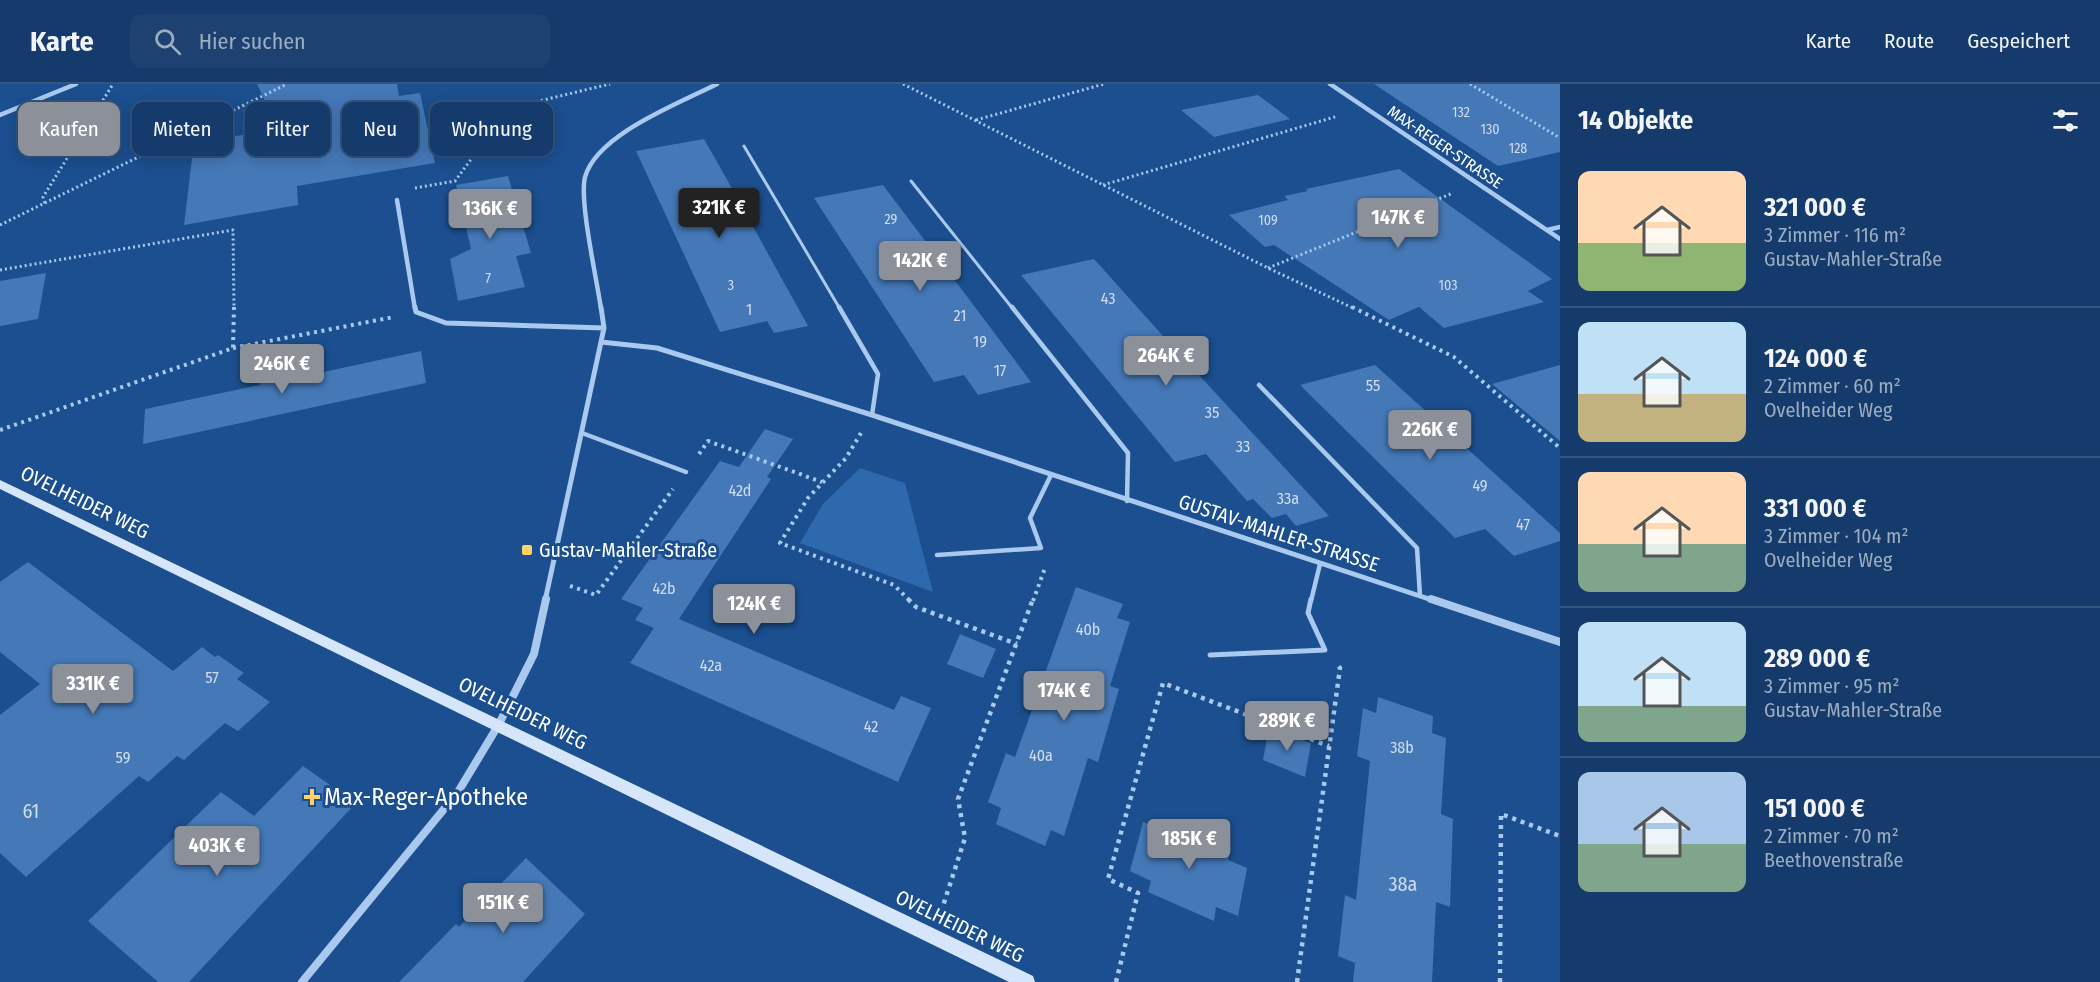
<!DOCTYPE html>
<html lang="de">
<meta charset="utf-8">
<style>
:root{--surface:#143b6b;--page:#1d4271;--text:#f1f3f6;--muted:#9dadc1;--line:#33557e;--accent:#8c9099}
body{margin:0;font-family:"Fira Sans Condensed",sans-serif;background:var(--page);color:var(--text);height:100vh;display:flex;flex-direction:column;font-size:22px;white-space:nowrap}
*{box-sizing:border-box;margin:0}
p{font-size:20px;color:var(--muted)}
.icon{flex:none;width:33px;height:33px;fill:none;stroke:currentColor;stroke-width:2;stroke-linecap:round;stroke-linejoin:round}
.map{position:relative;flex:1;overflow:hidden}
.sheet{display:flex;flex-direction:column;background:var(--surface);width:540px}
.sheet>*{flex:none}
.guide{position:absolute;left:18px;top:18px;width:570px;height:54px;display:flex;gap:12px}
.price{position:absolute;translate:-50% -51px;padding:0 14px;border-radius:6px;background:var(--accent);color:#fff;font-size:20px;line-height:39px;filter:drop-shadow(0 2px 3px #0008)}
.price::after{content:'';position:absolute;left:50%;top:36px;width:18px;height:14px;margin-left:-9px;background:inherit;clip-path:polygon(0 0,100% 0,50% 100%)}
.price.active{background:#222;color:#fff}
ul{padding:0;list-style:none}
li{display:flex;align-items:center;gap:18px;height:150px;padding:0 18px}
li+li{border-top:2px solid var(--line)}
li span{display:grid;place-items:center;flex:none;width:168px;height:120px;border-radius:12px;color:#555}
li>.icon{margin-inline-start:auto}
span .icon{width:72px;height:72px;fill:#fffc;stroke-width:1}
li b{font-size:26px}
h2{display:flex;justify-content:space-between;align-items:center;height:72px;padding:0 18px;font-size:26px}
.pill{padding:0 21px;border-radius:12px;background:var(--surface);box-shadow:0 3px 15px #0003,0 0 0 2px var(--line);font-size:21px;line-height:54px}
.pill.active{background:var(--accent);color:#fff}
header{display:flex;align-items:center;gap:36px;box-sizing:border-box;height:84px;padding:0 30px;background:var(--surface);border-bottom:2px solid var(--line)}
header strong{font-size:28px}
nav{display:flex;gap:33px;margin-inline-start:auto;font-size:21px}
.search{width:420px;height:54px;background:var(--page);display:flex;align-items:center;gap:15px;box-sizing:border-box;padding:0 21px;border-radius:12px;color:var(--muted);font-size:22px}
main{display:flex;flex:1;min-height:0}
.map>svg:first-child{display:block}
.green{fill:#2e69ad}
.building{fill:#4478b7}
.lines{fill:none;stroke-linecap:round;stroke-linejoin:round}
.path-far2{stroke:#a9c9ee;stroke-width:3;stroke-dasharray:2 3;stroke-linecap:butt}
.path-far1{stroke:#a9c9ee;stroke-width:4;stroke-dasharray:3 4.5;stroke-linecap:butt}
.path{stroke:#a9c9ee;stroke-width:4.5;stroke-dasharray:4 5;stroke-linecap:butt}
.lane-far2{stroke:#a9c9ee;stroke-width:3}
.lane-far1{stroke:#a9c9ee;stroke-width:4.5}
.lane{stroke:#a9c9ee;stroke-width:5}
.street-far2{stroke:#a9c9ee;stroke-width:4.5}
.street-far1{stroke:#a9c9ee;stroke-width:5}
.street{stroke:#a9c9ee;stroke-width:8}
.secondary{fill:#d6e6fa;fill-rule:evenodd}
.poi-dot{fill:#ffd166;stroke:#1b4f8f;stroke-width:2}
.labels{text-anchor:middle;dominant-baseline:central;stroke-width:6;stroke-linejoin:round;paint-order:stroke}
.far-number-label{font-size:14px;fill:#d0dded}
.far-street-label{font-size:16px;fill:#fff;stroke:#1b4f8f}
.number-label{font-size:16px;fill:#d0dded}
.street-label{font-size:20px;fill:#fff;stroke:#1b4f8f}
.poi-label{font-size:20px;fill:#fff;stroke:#1b4f8f;text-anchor:start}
.near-number-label{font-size:20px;fill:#d0dded}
.near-poi-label{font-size:24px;fill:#fff;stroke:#1b4f8f;text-anchor:start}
</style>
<header>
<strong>Karte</strong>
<div class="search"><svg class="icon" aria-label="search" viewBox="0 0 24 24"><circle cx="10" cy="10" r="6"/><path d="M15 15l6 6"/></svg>Hier suchen</div>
<nav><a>Karte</a><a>Route</a><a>Gespeichert</a></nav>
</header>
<main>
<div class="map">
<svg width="1560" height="898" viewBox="0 0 1560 898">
<rect width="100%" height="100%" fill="#1b4f8f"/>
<path class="green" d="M860,384l45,15 28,109 -133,-49 23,-39z"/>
<path class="building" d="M257,0h140l2,12 21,-3 15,70 -138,23 1,19 -114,20 10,-83 55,-8v-12l24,-4z
M1374,0h186v68l-62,14z
M1258,11l32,24 -76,18 -33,-27z
M704,55l21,37 83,150 -34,7 -7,-12 -47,11 -84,-181z
M1399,85l153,110 -24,12 16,11 -100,26 -25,-21 -30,13 -115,-75 -9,2 -36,-32 59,-15 -4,-4 24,-5 -2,-2z
M508,92l23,77 -15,3 9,31 -67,14 -8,-42 21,-10 -15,-64z
M883,101l104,138 44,59 -53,13 -14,-20 -30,7 -120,-184z
M1094,175l70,78 165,179 -33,10 -10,-12 -14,4 -19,-19 -6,2 -41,-47 -31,8 -154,-187z
M46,189l-8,46 -38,7v-45z
M421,267l5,32 -283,61 2,-35 115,-24v-22l30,-6 1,22z
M1375,281l185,168v8l-46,15 -29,-27 -30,9 -155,-153z
M1560,281v76l-68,-57z
M765,345l28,10 -26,38 4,2 -92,140 215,91 7,-14 30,12 -33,74 -268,-119 24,-35 -19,-8 8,-12 -22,-9 99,-138 19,6z
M28,478l145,109 29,-24 13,10 3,-2 26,18 -7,6 33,23 -32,29 -13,-8 -41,37 -7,-4 -29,26 -9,-6 -113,101 -26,-24v-138l40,-31 -40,-32v-70z
M1076,503l47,17 -6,14 13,4 -20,64 9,3 -21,73 -10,-4 -24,78 -13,-6 -6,16 -49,-22 5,-16 -13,-6 18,-49 9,4z
M960,550l36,15 -13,29 -36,-14z
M1378,613l55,19 -1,17 14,5 -5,76 12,5 -3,88 -14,-5 -4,80h-79l2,-19 -17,-7 7,-61 11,5 14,-139 -13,-5 6,-48 13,5z
M1269,643l42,16 -6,34 -42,-17z
M303,682l53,37 -167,179h-31l-70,-61 133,-129 33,24z
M1166,736l65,27 -3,13 19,8 -9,48 -22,-9 -2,14 -66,-29 3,-11 -21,-10 13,-49 20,8z
M526,774l59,56 -62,68h-124l57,-58 3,3z"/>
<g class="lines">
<path class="path-far2" d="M903,0l365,184 87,41
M1470,0l90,54
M976,36l128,-36
M1103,101l235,-69
M415,104l40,-7 20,-27 -11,-35 146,-35
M45,119l-2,-6 70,-113
M0,141l287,-141
M1268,184l185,-75
M0,186l233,-40 1,79"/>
<path class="path-far1" d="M1352,223l102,50 106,91
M233,264l161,-31
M0,346l233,-82 1,-41
M861,349l-15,25 -38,40 -28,45 114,42 16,16
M699,370l9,-13 114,41
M570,502l26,9 77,-106
M1033,517l12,-33"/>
<path class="path" d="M908,515l8,8 101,37
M941,828l24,-74 -7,-39 75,-200
M1116,898l22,-89 -30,-14 55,-196 166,63
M1297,898l43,-314 -2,-3
M1500,898l1,-168 59,22"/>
<path class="lane-far2" d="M744,62l96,163
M911,97l102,128"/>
<path class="lane-far1" d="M839,223l39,67 -6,41
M1012,223l116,146 -1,48
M1259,301l158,163 3,48
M582,349l104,39
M937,471l104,-7 -11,-30 21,-43
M1311,517l9,-37"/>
<path class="lane" d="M1210,571l115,-5 -17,-37 3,-14"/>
<path class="street-far2" d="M1330,0l230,155
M0,31l76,-31
M397,116l18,109
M1547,146l13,-3
M601,225c-4,-29 -22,-108 -16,-132 12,-43 95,-74 132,-93"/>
<path class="street-far1" d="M415,223l1,5 30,11 158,5
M601,258l56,6 215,67 563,186
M545,517l59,-273 -3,-21"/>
<path class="street" d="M1431,515l129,43
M302,898l156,-190 41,-68 35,-70 12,-55"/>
<path class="secondary" d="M0,396l1033,496 2,6h-26l-1009,-493z"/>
</g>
<g class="poi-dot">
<rect x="521" y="460" width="12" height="12" rx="3"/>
<path d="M309 704h6v6h6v6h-6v6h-6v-6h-6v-6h6z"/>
</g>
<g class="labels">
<g class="far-number-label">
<text x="1461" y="28">132</text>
<text x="1490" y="45">130</text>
<text x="1518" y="64">128</text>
<text x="891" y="135">29</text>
<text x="1268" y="136">109</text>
<text x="488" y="194">7</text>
<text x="731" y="201">3</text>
<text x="1448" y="201">103</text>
</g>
<g class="far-street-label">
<text transform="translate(1445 63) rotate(34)">MAX-REGER-STRASSE</text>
</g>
<g class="number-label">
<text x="1108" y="214">43</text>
<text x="749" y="225">1</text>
<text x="960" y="231">21</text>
<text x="980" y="257">19</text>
<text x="1000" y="286">17</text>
<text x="1373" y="301">55</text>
<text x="1212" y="328">35</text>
<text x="1243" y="362">33</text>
<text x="1480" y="401">49</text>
<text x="740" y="406">42d</text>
<text x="1288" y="414">33a</text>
<text x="1523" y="440">47</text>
<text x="664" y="504">42b</text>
<text x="1088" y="545">40b</text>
<text x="711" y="581">42a</text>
<text x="212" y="593">57</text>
<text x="871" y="642">42</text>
<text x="1402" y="663">38b</text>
<text x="1041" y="671">40a</text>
<text x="123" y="673">59</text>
</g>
<g class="street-label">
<text transform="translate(85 418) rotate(26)">OVELHEIDER WEG</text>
<text transform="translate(1279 449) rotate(18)">GUSTAV-MAHLER-STRASSE</text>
<text transform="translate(523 629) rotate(26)">OVELHEIDER WEG</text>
<text transform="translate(960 842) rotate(26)">OVELHEIDER WEG</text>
</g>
<g class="poi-label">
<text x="539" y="466">Gustav-Mahler-Straße</text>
</g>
<g class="near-number-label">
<text x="31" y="727">61</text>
<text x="1403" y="800">38a</text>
</g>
<g class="near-poi-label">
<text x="324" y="713">Max-Reger-Apotheke</text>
</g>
</g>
</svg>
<b class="price active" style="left:719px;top:155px">321K €</b>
<b class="price" style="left:490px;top:156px">136K €</b>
<b class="price" style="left:1398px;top:165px">147K €</b>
<b class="price" style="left:920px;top:208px">142K €</b>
<b class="price" style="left:1166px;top:303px">264K €</b>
<b class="price" style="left:282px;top:311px">246K €</b>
<b class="price" style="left:1430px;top:377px">226K €</b>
<b class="price" style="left:754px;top:551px">124K €</b>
<b class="price" style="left:93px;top:631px">331K €</b>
<b class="price" style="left:1064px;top:638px">174K €</b>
<b class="price" style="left:1287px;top:668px">289K €</b>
<b class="price" style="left:1189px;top:786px">185K €</b>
<b class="price" style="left:217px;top:793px">403K €</b>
<b class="price" style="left:503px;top:850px">151K €</b>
<div class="guide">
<a class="pill active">Kaufen</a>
<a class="pill">Mieten</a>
<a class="pill">Filter</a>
<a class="pill">Neu</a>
<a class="pill">Wohnung</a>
</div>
</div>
<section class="sheet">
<h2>14 Objekte<svg class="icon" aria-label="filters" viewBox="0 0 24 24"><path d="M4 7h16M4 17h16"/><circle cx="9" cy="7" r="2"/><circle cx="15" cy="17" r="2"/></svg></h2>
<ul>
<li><span style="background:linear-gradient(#ffd9b3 60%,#8fb573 0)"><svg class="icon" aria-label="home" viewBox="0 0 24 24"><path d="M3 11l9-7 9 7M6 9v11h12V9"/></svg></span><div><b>321 000 €</b><p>3 Zimmer · 116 m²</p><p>Gustav-Mahler-Straße</p></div></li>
<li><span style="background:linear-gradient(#bfe0f5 60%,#c2b280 0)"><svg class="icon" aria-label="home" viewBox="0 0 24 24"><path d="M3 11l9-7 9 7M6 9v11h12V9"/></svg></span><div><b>124 000 €</b><p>2 Zimmer · 60 m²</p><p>Ovelheider Weg</p></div></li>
<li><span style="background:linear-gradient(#ffd9b3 60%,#7fa58c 0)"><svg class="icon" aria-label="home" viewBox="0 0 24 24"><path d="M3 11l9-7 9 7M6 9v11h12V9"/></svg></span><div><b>331 000 €</b><p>3 Zimmer · 104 m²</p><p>Ovelheider Weg</p></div></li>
<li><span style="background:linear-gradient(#bfe0f5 70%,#7fa58c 0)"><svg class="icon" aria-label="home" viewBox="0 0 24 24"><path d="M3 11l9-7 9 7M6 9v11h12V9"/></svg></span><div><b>289 000 €</b><p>3 Zimmer · 95 m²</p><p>Gustav-Mahler-Straße</p></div></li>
<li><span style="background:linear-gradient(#a9c7e8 60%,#7fa58c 0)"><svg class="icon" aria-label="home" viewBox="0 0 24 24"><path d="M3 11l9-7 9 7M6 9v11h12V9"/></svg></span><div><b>151 000 €</b><p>2 Zimmer · 70 m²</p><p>Beethovenstraße</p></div></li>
</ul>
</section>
</main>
